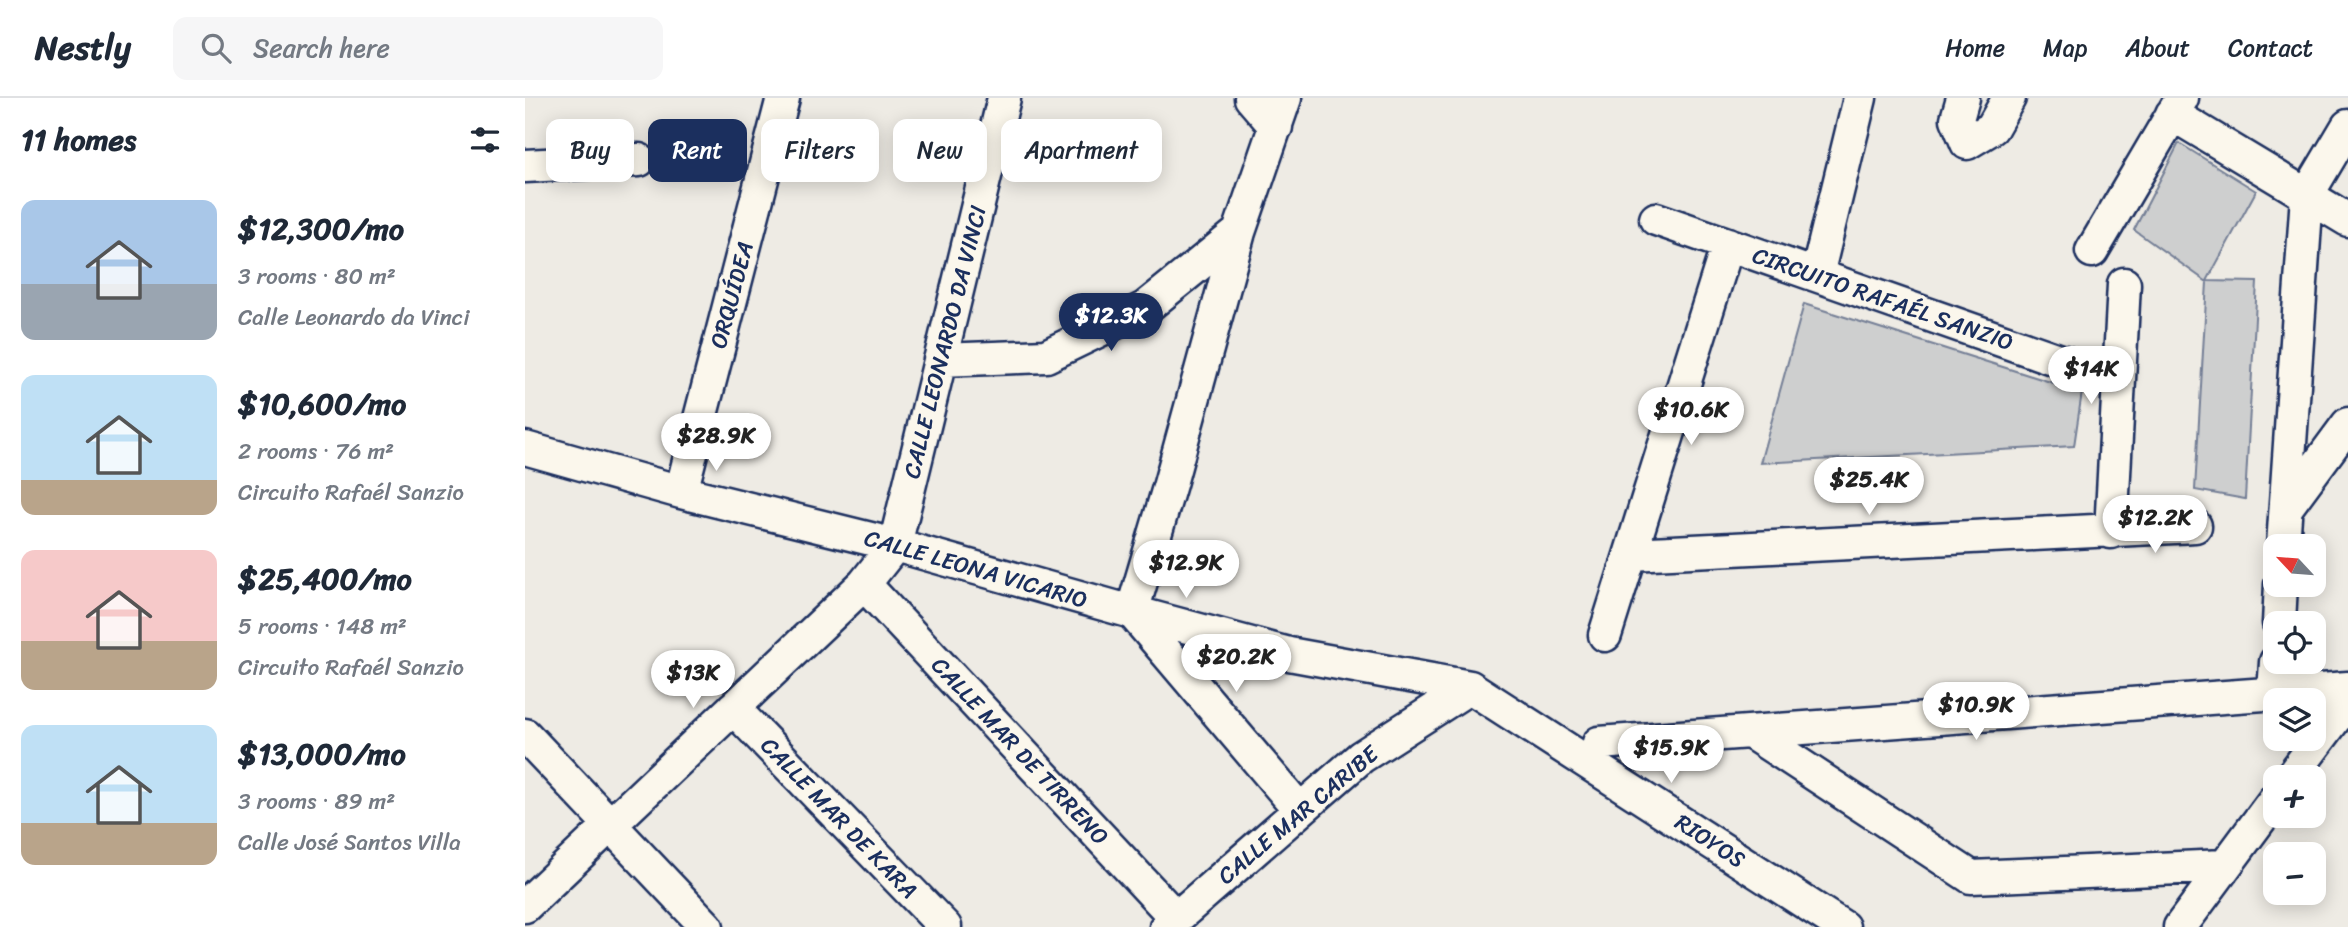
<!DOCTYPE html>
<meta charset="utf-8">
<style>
:root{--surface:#fff;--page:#f6f6f7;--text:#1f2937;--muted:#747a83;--line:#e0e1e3;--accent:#1b2f5e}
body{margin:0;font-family:Sriracha,sans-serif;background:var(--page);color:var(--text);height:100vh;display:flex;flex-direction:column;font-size:26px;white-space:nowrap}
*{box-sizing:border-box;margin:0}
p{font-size:23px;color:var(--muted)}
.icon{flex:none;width:38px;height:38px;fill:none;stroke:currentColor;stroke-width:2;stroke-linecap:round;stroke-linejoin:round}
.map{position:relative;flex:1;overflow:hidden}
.side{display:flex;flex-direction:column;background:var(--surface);width:525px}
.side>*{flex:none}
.banner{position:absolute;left:21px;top:21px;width:665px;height:63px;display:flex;gap:14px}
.needle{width:46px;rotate:296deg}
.controls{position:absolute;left:1738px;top:436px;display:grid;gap:14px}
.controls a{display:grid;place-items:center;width:63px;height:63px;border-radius:14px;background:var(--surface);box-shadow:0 4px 18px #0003;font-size:35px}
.price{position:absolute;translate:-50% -60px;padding:0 16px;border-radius:24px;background:#fff;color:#222;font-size:23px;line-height:46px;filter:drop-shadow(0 2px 4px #0008)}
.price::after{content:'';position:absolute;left:50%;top:42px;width:21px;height:16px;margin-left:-10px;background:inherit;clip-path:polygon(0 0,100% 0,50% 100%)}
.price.selected{background:var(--accent);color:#fff}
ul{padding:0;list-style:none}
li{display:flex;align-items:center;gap:21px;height:175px;padding:0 21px}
li span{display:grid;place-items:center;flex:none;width:196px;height:140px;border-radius:14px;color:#555}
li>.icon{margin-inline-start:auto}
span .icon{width:84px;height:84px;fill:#fffc;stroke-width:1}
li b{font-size:30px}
h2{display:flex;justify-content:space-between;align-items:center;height:84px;padding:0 21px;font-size:30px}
.chip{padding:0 24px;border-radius:14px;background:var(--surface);box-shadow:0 4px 18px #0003;font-size:24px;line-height:63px}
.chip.selected{background:var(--accent);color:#fff}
header{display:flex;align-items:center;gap:42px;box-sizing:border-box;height:98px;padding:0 35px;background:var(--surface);border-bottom:2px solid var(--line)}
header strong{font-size:33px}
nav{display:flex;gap:38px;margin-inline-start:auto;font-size:24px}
.search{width:490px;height:63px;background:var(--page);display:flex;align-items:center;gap:18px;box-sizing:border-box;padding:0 24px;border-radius:14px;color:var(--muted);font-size:26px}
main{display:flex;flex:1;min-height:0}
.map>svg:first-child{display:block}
.green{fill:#cecfcf;stroke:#747f96;stroke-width:2}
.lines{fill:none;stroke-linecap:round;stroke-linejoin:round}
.street-casing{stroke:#1b2f5e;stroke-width:37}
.street{stroke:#fbf7ec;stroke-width:32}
.labels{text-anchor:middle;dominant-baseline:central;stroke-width:6;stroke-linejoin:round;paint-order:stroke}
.street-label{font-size:23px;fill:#1b2f5e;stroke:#fbf7ec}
</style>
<header>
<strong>Nestly</strong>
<div class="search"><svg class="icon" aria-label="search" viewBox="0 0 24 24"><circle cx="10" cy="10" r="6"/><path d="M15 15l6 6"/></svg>Search here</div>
<nav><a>Home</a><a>Map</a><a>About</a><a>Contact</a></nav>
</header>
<main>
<section class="side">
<h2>11 homes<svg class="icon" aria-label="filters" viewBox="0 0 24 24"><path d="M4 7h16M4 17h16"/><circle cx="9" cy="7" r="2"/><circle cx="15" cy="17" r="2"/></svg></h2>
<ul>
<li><span style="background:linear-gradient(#a9c7e8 60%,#9aa5b1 0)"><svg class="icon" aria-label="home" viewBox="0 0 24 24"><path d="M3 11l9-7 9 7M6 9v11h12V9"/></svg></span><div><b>$12,300/mo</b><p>3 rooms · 80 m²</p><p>Calle Leonardo da Vinci</p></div></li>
<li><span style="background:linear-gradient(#bfe0f5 75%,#b9a48a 0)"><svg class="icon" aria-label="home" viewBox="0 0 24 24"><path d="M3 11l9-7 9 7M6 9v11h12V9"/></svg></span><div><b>$10,600/mo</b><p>2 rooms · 76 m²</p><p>Circuito Rafaél Sanzio</p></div></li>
<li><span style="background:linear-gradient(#f6c9c9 65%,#b9a48a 0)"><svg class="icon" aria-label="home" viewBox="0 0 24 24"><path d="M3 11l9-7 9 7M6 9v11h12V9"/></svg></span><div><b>$25,400/mo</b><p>5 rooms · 148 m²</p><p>Circuito Rafaél Sanzio</p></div></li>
<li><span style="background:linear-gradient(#bfe0f5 70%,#b9a48a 0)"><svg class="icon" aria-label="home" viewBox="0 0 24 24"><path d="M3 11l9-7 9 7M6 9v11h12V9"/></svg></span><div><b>$13,000/mo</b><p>3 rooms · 89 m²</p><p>Calle José Santos Villa</p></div></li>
</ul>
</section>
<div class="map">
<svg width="1823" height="829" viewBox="0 0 1823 829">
<rect width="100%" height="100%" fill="#eeebe4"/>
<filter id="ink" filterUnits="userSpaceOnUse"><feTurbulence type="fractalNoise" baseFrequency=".0143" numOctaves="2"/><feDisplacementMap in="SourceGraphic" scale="14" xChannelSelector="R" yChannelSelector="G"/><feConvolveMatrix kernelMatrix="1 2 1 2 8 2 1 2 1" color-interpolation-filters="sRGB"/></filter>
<g filter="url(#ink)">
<path class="green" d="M1654,45l77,48 -49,90 50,1 -12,217 -50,-9 12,-208 -73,-52z
M1279,206l278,88 -8,54 -314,17z"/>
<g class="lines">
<defs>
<path id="street" d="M726,0l25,29
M760,0l-46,134 -69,252 -38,128 168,198
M1438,0l-6,21 10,24 25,-15 17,-30
M1647,16l176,106
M0,68l114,-6
M1131,121l462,162
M1567,153l90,-153
M1292,177l43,-177
M415,262l106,-4 99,-48 94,-76
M0,350l156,44 214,53 237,67 157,42 181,33 373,240
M156,394l102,-394
M1761,410l62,-84
M1586,434l13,-248
M1758,448l24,-351 41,-69
M1106,456l564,-28
M339,486l312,334
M1754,525l2,-39
M1080,537l123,-391
M1749,595l2,-31
M208,610l212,219
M1225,634l221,145 254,-11
M0,637l182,192
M1074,645l749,-55
M1766,679l57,-76
M0,808l339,-322 31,-39 109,-447
M641,829l195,-170 109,-70
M1655,829l95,-128"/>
</defs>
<use href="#street" class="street-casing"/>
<use href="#street" class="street"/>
</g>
</g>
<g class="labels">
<g class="street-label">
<text transform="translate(207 197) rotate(-75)">ORQUÍDEA</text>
<text transform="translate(1358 201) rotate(19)">CIRCUITO RAFAÉL SANZIO</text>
<text transform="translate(420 244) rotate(-76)">CALLE LEONARDO DA VINCI</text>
<text transform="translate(451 471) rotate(16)">CALLE LEONA VICARIO</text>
<text transform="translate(495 653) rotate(47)">CALLE MAR DE TIRRENO</text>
<text transform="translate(773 717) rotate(-40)">CALLE MAR CARIBE</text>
<text transform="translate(314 720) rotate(46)">CALLE MAR DE KARA</text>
<text transform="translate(1185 743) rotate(33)">RIOYOS</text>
</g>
</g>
</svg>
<div class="controls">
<a><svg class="needle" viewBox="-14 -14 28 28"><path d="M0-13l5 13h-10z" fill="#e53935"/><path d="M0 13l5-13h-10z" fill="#747a83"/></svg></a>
<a><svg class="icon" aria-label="locate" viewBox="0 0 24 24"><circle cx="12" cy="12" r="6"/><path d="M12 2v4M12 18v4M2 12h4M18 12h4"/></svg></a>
<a><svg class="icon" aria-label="layers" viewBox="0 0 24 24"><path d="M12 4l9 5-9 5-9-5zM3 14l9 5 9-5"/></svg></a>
<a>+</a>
<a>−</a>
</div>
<b class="price selected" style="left:586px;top:255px">$12.3K</b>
<b class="price" style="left:1566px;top:308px">$14K</b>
<b class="price" style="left:1166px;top:349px">$10.6K</b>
<b class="price" style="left:191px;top:375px">$28.9K</b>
<b class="price" style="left:1344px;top:419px">$25.4K</b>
<b class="price" style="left:1630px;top:457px">$12.2K</b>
<b class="price" style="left:661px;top:502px">$12.9K</b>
<b class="price" style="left:711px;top:596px">$20.2K</b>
<b class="price" style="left:168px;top:612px">$13K</b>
<b class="price" style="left:1451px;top:644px">$10.9K</b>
<b class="price" style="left:1146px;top:687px">$15.9K</b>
<div class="banner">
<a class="chip">Buy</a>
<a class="chip selected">Rent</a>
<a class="chip">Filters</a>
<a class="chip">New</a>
<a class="chip">Apartment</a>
</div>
</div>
</main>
